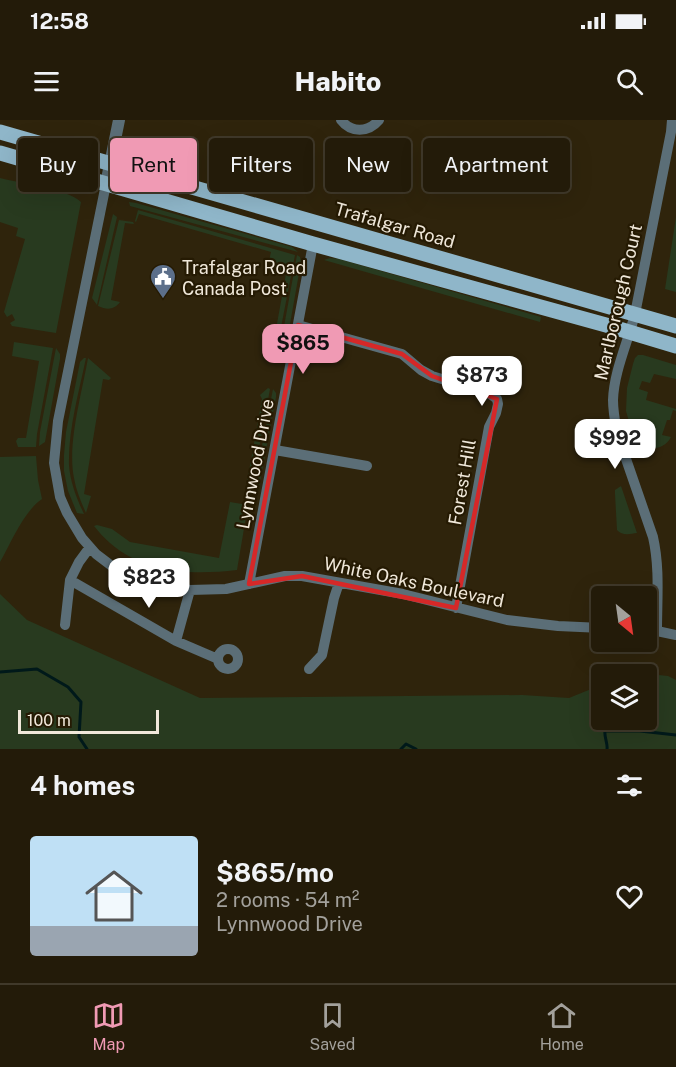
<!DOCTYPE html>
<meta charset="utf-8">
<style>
:root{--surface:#231b09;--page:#2b2412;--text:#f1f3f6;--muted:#a3a19c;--line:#40392a;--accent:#f09ab4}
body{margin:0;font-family:"Public Sans",sans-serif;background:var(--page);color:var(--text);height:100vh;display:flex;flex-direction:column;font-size:22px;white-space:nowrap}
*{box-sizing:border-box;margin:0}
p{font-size:20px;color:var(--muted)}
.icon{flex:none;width:33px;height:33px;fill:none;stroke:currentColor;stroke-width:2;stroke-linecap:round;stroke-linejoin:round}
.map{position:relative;height:629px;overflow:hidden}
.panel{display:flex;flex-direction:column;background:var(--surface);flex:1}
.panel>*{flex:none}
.banner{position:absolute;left:18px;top:18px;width:640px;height:54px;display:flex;gap:12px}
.needle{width:39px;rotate:151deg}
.controls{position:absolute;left:591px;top:466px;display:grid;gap:12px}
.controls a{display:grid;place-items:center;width:66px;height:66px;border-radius:6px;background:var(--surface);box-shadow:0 6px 24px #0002,0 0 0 2px var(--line);font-size:30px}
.scale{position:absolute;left:18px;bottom:15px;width:141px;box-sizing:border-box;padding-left:6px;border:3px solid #f0e8da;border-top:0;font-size:16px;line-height:21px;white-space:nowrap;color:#f0e8da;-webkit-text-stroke:4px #251a03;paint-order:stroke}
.price{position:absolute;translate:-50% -51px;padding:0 14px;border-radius:12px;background:#fff;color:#222;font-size:20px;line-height:39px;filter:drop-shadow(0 2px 3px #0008)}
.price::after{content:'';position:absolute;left:50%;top:36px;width:18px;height:14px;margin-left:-9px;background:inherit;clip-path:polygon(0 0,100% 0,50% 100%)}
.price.selected{background:var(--accent);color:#111}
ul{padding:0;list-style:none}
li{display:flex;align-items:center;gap:18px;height:150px;padding:0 30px}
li+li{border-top:2px solid var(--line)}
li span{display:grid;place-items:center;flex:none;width:168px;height:120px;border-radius:6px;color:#555}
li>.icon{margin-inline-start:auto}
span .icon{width:72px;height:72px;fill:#fffc;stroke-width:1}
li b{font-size:26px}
h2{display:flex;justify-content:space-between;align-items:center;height:72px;padding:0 30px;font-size:26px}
.tag{padding:0 21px;border-radius:6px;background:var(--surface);box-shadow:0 6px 24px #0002,0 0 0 2px var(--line);font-size:21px;line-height:54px}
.tag.selected{background:var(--accent);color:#111}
.status{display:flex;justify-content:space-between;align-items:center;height:42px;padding:0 30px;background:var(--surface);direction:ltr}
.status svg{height:16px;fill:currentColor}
header{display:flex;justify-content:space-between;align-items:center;height:78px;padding:0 30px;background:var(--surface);font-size:27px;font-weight:800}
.dock{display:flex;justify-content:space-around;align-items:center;height:84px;border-top:2px solid var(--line);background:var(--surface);font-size:16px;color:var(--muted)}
.dock a{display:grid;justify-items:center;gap:3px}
.dock .selected{color:var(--accent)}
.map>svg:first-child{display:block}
.green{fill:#283a1f}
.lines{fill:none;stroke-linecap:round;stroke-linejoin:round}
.stream{stroke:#00191a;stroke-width:3}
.minor{stroke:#5b6e77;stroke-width:10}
.tertiary{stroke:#5b6e77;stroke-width:12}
.primary{stroke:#8fb6c9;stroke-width:15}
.marked{fill:none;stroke:#d62828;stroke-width:4.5;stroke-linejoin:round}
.labels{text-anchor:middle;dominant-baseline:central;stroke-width:4.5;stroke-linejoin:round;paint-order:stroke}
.street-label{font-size:18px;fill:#f0e8da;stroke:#251a03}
.poi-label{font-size:18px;fill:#f0e8da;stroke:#251a03;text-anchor:start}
</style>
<div class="status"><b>12:58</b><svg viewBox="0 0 49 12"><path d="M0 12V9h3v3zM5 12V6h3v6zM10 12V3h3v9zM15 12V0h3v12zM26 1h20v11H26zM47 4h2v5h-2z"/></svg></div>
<header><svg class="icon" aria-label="menu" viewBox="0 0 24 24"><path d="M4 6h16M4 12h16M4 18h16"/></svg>Habito<svg class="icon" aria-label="search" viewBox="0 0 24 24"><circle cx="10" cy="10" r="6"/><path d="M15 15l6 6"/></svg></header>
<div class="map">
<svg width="676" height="629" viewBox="0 0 676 629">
<rect width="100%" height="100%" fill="#2f240c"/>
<path class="green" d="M0,58c19,5 69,11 81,24l-25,131 -44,-7 -2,-3 5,-3 -3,-6 -5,3 -3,-5 21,-73 -9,-3 2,-8 -18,-6z
M129,82l7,1 156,44 6,5 -168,-46z
M138,90l157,45 -17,88 -12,-2v-2l8,1 12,-66 -8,-2 -3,-6 -6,-5 2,-9 -132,-38 -3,8 -1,-1z
M113,94l4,3 -20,88 -5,-7z
M676,97v75l-11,-3z
M119,100l14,2 1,2 -9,-1 -14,77 9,2c-6,8 -13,8 -22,4z
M297,135l3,2 1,5 -14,79 -3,2h-3z
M330,138l9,1 202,58 -1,5 -216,-62z
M14,222l39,6 -16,86 -1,13h-18l-2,-6 2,-3h8l13,-77 -27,-5z
M56,228l4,6v5l-15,83 -6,4 1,-14z
M638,235h5l33,10v14l-22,-5 -4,9 -8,-2 -3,8 9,3 -2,8 30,9v2l-3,-1 -3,10h-3l-5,15 9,2c-7,14 -22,12 -35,9l-10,-35 1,-23 6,-24 2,-6z
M84,238h2c-7,34 -18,72 -17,107 1,17 8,34 15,49l-7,-1 -9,-22 -4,-20v-16l2,-23 14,-70z
M88,238l23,20 -2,2 -6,-1 -19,115 7,2 -5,17c-5,-11 -10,-23 -12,-35 -7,-34 8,-85 14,-120z
M268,268l2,1 -19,103 -4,-3v-7l15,-83 -2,-4z
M273,269l3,4v4l-17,90 -1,3 -5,2z
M36,336l2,24 4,19c-18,12 -31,44 -42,63v-105z
M621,366l16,47c-7,1 -15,3 -20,-3l-2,-36v-4z
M230,382l18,3 -11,65c-44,5 -92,4 -127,-27 -6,-5 -11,-11 -16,-17l3,-1 15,4 18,13 89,16z
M0,474l27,26 173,78 322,-3 47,3 32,-13 1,35h44v-45h-22l6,-3 38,4 8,4v69h-676z"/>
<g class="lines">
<path class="stream" d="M0,552l37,-3 31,18 13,15 -2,35 8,12
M646,580l7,-5
M605,611l16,-11
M401,629l5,-5 10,5
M607,629c1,-5 -3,-12 -2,-18h35l36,4"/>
<path class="minor" d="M341,0c10,13 27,13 38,0
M106,64l-48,237 -4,42 6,34 7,16 15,25 14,16 25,19 17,7 17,5 35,5 36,-1 59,-13h17l101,18 104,26 51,6 44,2
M298,205l104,29 19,16 11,6 58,18 7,5 1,5 -2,9 -7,14 -33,181
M275,330l92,16
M70,460l106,61 42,18
M249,464l64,-340
M65,505l5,-45 9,-18 11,-15
M646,510l11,1 19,4
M657,511c0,-32 3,-63 -4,-94l-36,-104c-2,-11 -4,-22 -4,-33 1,-29 15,-58 22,-86l36,-182 1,-12
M176,521l14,-51
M218 539a10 10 0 1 1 20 0a10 10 0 1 1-20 0Z
M309,549l13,-14 12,-57 5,-15"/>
<path class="tertiary" d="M106,64l13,-64"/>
<path class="primary" d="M0,12l676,194
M0,33l313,91 293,81 70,21"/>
</g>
<path class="marked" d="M298,205l104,29 30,22 65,23 -41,209 -154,-32 -53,8z"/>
<defs>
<symbol id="civic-pin" viewBox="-11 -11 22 30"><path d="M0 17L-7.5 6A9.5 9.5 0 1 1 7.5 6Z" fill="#5c6f8a" stroke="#251a03"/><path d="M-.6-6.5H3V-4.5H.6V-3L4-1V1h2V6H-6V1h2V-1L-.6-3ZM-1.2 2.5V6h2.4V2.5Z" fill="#fff"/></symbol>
</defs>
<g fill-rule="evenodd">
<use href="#civic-pin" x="148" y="142" width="30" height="40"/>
</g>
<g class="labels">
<g class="street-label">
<text transform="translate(395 105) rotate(16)">Trafalgar Road</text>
<text transform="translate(618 182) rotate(-77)">Marlborough Court</text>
<text transform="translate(255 344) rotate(-79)">Lynnwood Drive</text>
<text transform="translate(462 362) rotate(-80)">Forest Hill</text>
<text transform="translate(414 462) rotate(12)">White Oaks Boulevard</text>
</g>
<g class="poi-label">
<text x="182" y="147">Trafalgar Road<tspan x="182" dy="21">Canada Post</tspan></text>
</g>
</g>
</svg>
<div class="controls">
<a><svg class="needle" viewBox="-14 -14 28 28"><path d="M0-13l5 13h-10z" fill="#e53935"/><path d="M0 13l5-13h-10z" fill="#a3a19c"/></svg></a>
<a><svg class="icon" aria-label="layers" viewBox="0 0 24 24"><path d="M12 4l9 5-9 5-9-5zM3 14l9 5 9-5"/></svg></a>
</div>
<div class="scale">100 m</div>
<b class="price selected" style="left:303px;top:255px">$865</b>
<b class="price" style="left:482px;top:287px">$873</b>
<b class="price" style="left:615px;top:350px">$992</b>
<b class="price" style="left:149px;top:489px">$823</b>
<div class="banner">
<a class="tag">Buy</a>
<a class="tag selected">Rent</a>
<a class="tag">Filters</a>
<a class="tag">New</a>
<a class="tag">Apartment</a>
</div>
</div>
<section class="panel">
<h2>4 homes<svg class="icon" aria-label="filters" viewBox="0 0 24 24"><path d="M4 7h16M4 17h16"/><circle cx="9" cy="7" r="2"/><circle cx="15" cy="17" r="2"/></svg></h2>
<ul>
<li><span style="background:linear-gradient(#bfe0f5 75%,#9aa5b1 0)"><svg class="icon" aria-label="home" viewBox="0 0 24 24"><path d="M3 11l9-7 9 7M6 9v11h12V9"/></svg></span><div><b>$865/mo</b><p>2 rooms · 54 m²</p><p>Lynnwood Drive</p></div><svg class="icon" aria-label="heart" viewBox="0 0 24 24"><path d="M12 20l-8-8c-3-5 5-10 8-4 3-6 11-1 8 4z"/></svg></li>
</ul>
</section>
<nav class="dock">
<a class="selected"><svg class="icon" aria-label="map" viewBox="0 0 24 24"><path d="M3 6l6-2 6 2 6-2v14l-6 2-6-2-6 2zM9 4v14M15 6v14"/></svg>Map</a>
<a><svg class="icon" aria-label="saved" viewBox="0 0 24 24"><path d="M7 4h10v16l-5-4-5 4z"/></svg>Saved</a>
<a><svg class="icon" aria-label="home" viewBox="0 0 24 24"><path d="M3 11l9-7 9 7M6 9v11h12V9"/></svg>Home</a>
</nav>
